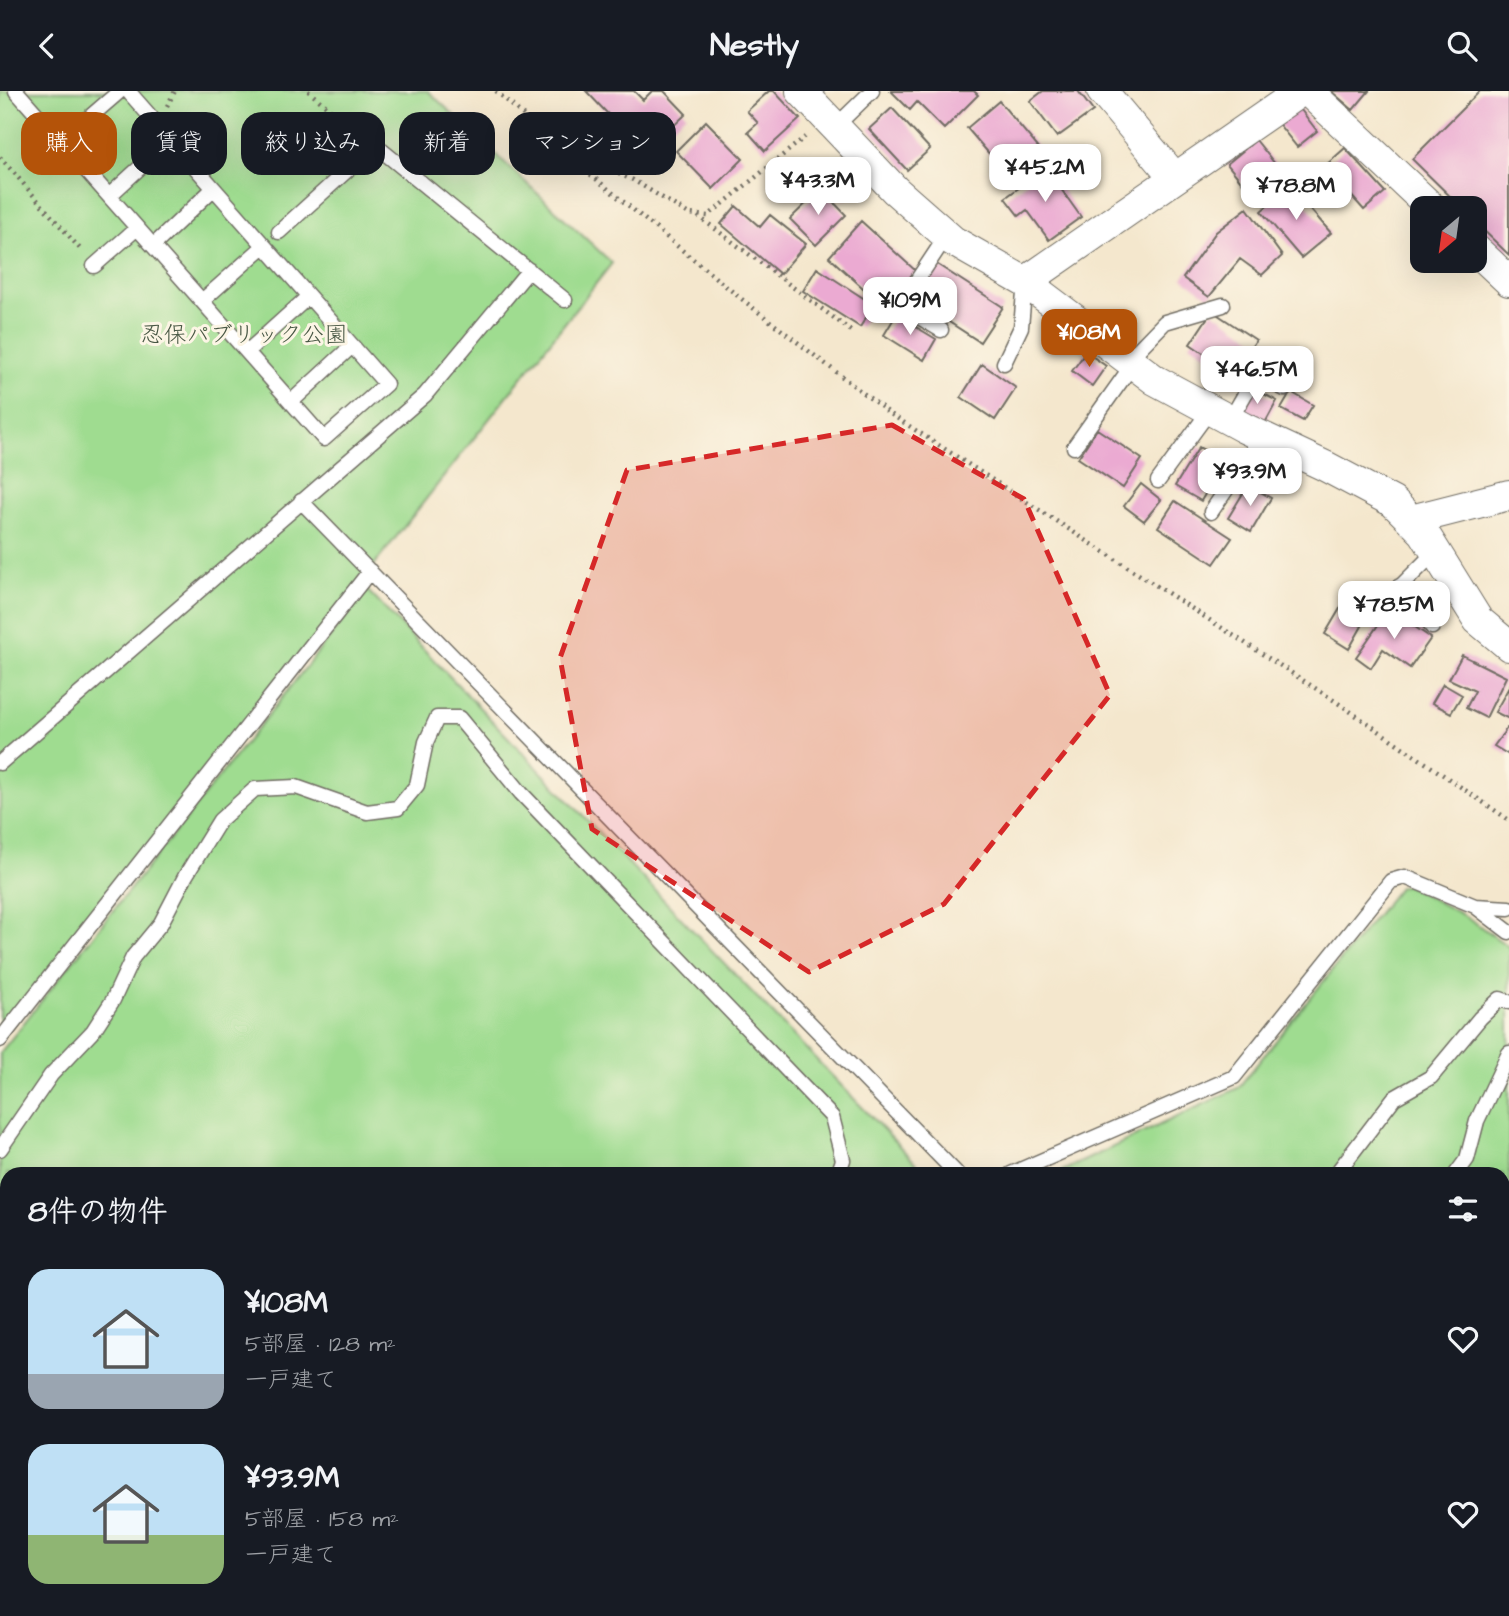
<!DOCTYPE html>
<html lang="ja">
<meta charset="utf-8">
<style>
:root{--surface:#171b24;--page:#20242c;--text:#f1f3f6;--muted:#9ea1a6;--accent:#b45309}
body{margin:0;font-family:"Architects Daughter","Klee One",sans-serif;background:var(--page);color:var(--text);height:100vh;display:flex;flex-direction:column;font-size:26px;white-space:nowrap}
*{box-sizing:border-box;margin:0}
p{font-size:23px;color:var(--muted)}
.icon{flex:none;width:38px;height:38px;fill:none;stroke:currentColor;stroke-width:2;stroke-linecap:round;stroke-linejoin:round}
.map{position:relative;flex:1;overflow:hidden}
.drawer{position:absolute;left:0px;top:1076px;width:1510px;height:450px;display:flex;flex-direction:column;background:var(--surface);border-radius:21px 21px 0 0;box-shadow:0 7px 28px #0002}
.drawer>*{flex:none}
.banner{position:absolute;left:21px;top:21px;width:700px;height:63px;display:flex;gap:14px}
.needle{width:46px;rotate:209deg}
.controls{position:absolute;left:1410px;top:105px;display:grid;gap:14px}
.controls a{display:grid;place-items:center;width:77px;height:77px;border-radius:14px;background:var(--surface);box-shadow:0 7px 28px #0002;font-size:35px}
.price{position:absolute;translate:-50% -60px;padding:0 16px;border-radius:14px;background:#fff;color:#222;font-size:23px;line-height:46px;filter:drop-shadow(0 2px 4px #0008)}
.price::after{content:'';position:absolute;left:50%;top:42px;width:21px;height:16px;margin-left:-10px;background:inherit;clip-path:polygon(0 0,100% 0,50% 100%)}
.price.current{background:var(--accent);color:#fff}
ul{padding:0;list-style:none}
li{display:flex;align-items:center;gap:21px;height:175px;padding:0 28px}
li span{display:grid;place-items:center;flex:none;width:196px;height:140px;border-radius:21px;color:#555}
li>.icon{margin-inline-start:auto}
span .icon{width:84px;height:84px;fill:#fffc;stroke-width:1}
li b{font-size:30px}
h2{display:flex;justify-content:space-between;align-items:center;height:84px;padding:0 28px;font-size:30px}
.chip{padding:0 24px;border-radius:21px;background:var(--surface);box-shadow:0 7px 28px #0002;font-size:24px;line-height:63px}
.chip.current{background:var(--accent);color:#fff}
header{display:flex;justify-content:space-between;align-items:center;height:91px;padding:0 28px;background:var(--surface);font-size:32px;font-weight:800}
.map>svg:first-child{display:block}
.green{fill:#9fdc90;stroke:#65845e;stroke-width:2}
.building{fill:#ebaad2}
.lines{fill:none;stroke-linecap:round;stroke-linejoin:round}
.service-casing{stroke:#716d64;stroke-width:17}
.minor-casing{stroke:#716d64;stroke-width:32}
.path{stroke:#716d64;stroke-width:4.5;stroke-dasharray:2 5;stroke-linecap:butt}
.service{stroke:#fff;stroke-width:14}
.minor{stroke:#fff;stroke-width:30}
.marked{fill:#d62828;fill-opacity:0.2;stroke:#d62828;stroke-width:5;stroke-dasharray:14 9;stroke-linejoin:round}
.labels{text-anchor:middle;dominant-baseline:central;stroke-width:6;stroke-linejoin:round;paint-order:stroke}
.park-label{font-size:23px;fill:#485744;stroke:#fcf5e5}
</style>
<header><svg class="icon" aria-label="back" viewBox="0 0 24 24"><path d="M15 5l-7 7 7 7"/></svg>Nestly<svg class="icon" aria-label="search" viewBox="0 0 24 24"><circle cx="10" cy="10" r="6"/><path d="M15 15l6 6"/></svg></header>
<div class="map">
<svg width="1509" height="1525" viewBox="0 0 1509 1525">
<rect width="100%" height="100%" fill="#fcf5e5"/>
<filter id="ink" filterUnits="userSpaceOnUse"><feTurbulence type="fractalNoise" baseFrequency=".0143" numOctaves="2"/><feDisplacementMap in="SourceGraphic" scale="14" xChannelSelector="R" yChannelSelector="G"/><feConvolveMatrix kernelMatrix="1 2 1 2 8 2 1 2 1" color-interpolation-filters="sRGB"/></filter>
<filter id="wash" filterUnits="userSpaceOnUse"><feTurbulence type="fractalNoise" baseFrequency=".00686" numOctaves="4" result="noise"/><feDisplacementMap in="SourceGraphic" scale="28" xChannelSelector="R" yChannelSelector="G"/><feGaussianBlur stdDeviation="1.57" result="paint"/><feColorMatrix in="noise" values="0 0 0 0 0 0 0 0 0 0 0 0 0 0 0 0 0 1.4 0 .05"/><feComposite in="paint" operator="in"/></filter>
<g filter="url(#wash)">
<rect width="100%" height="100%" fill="#f4e7cd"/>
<path class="green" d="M0,0h428l184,172 -612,777z
M367,499l559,584h-919v436h1496v-436h-447l182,-86 161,-201 7,-2 61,32 42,30v669h-1509v-563z"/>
<g id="blocks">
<path class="building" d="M586,0h48l9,9 9,-9h12l22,23 -41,39z
M769,0h5l26,28 -35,32 -17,-19 10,-9 -11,-12z
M891,0h83l4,4 -34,34 -27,-27 -7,8z
M1043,0h35l15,20 -36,26 -27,-36z
M1331,0h38l-16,19z
M1480,0h29v164l-34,-33v-14h-13l-50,-49z
M999,10l43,51 -32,26 -43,-50z
M1298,15l19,25 -20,16 -20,-25z
M892,17l38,41 -23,21 -38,-41z
M706,30l37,38 -30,30 -37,-38z
M1256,49l31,39 -29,23 -31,-38z
M1345,57l40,44 -21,18 -39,-44z
M844,77l17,15 -16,17 -17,-15z
M1046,77l35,49 -32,23 -22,-30 -8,6 -14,-18z
M1290,95l41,47 -30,25 -40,-47z
M821,98l25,26 -30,30 -26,-26z
M736,115l24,21 10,-12 36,29 -26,30 -59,-50z
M1247,117l35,48 -20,19 -22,-16 -31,38 -26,-19 33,-46z
M861,130l56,51 -32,36 -56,-51z
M935,172l68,44 -23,35 -68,-44z
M817,177l57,37 -14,22 -57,-36z
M1212,220l44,29 -22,34 -44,-30z
M896,224l40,24 -12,21 -40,-25z
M1086,261l20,14 -14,20 -20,-15z
M982,273l34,24 -21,32 -34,-23z
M1251,296l26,14 -13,24 -26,-13z
M1291,301l22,13 -10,16 -22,-12z
M1097,338l45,30 -19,29 -45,-30z
M1199,356l25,15 -23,39 -26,-15z
M1141,393l20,16 -17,21 -20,-15z
M1248,394l23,13 -20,34 -23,-14z
M1175,410l57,37 -18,26 -56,-37z
M1348,504l16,9 -10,17 8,5 -13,23 -24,-15z
M1389,518l42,29 -21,30 -27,-19 -12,19 -15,-11z
M1462,564l44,22 -20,41 -20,-10 9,-17 -26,-12z
M1443,593l19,11 -11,18 -19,-10z
M1509,596v32l-14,-7z
M1507,637l2,1v26l-15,-9z"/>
</g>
</g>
<g filter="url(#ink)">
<use href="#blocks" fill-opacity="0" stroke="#716d64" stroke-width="2"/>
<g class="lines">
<defs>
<path id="service" d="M16,0l308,348 62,-55 -258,-293
M835,36l37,-36
M61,51l59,-51
M109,105l62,-57
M279,141l96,-87 190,155
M153,155l60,-57
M94,175l43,-38
M202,210l62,-55
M941,239l-30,-18 -5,-15 41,-62
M247,261l61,-55
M1128,269l37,-38 58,-17
M1004,272l17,-36 4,-45
M291,311l61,-56
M1230,329l26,-45 29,14
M1074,356l59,-83
M1158,390l52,-71
M301,410l656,673
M1211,421l51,-75
M1402,494l30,42
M1372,510l30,-16 33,-33
M0,672l425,-368 104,-125
M1475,815l34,26
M0,949l370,-469
M0,1058l51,-74 42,-44 20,-31 20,-43 28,-34 25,-48 34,-55 35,-31 41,-2 71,25 31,-4 19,-23 9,-43 11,-24h22l62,75 311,324 11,43 -5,14
M1011,1083l223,-97 157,-196 14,-4 70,29 34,2
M1336,1083l58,-76 37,-21 49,-59 20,-19 9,3
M1456,1083l11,-15 10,-38 32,-68
M400,1525l5,-6
M496,1525l6,-6
M979,1525l5,-6
M1101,1525l6,-6"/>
<path id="minor" d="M801,0l94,99 58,51 72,41 130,98 89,48 81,38 68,36 31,31 54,87 31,26
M1102,0l73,87
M1308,0l124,117
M1475,158l34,32
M1025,191l276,-191
M1411,429l98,-25"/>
</defs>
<use href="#service" class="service-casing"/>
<use href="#minor" class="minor-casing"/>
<path class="path" d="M308,0l50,41
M496,0l77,69 166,137 150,116 446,288 174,119
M167,15l8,-15
M567,61l66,28 56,34 19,2 97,-79
M0,66l82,94
M698,125l156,117"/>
<use href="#service" class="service"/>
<use href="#minor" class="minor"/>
</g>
</g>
<path class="marked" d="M892,334l132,74 86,196 -166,209 -135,68 -217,-143 -32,-171 67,-188z"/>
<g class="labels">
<g class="park-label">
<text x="244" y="244">忍保パブリック公園</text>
</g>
</g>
</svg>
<div class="controls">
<a><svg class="needle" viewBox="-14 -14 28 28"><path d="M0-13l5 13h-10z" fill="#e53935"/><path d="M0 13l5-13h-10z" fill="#9ea1a6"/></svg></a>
</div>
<b class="price" style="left:1045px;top:113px">¥45.2M</b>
<b class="price" style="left:818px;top:126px">¥43.3M</b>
<b class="price" style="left:1296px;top:131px">¥78.8M</b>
<b class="price" style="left:910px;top:246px">¥109M</b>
<b class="price current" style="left:1089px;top:278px">¥108M</b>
<b class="price" style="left:1257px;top:315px">¥46.5M</b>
<b class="price" style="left:1250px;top:417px">¥93.9M</b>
<b class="price" style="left:1394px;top:550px">¥78.5M</b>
<div class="banner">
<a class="chip current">購入</a>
<a class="chip">賃貸</a>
<a class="chip">絞り込み</a>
<a class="chip">新着</a>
<a class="chip">マンション</a>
</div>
<section class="drawer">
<h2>8件の物件<svg class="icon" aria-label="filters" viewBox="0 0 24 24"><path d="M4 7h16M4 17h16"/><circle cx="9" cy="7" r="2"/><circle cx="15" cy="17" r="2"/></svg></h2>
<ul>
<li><span style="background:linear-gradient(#bfe0f5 75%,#9aa5b1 0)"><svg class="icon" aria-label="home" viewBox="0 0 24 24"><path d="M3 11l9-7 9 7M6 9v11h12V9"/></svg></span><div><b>¥108M</b><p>5部屋 · 128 m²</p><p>一戸建て</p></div><svg class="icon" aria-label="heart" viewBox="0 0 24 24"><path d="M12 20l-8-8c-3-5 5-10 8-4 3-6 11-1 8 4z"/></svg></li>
<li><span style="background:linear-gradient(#bfe0f5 65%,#8fb573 0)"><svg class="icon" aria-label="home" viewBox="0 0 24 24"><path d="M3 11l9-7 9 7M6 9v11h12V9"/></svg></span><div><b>¥93.9M</b><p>5部屋 · 158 m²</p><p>一戸建て</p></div><svg class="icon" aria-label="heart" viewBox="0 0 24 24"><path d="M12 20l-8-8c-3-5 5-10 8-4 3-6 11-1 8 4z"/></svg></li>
</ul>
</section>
</div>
